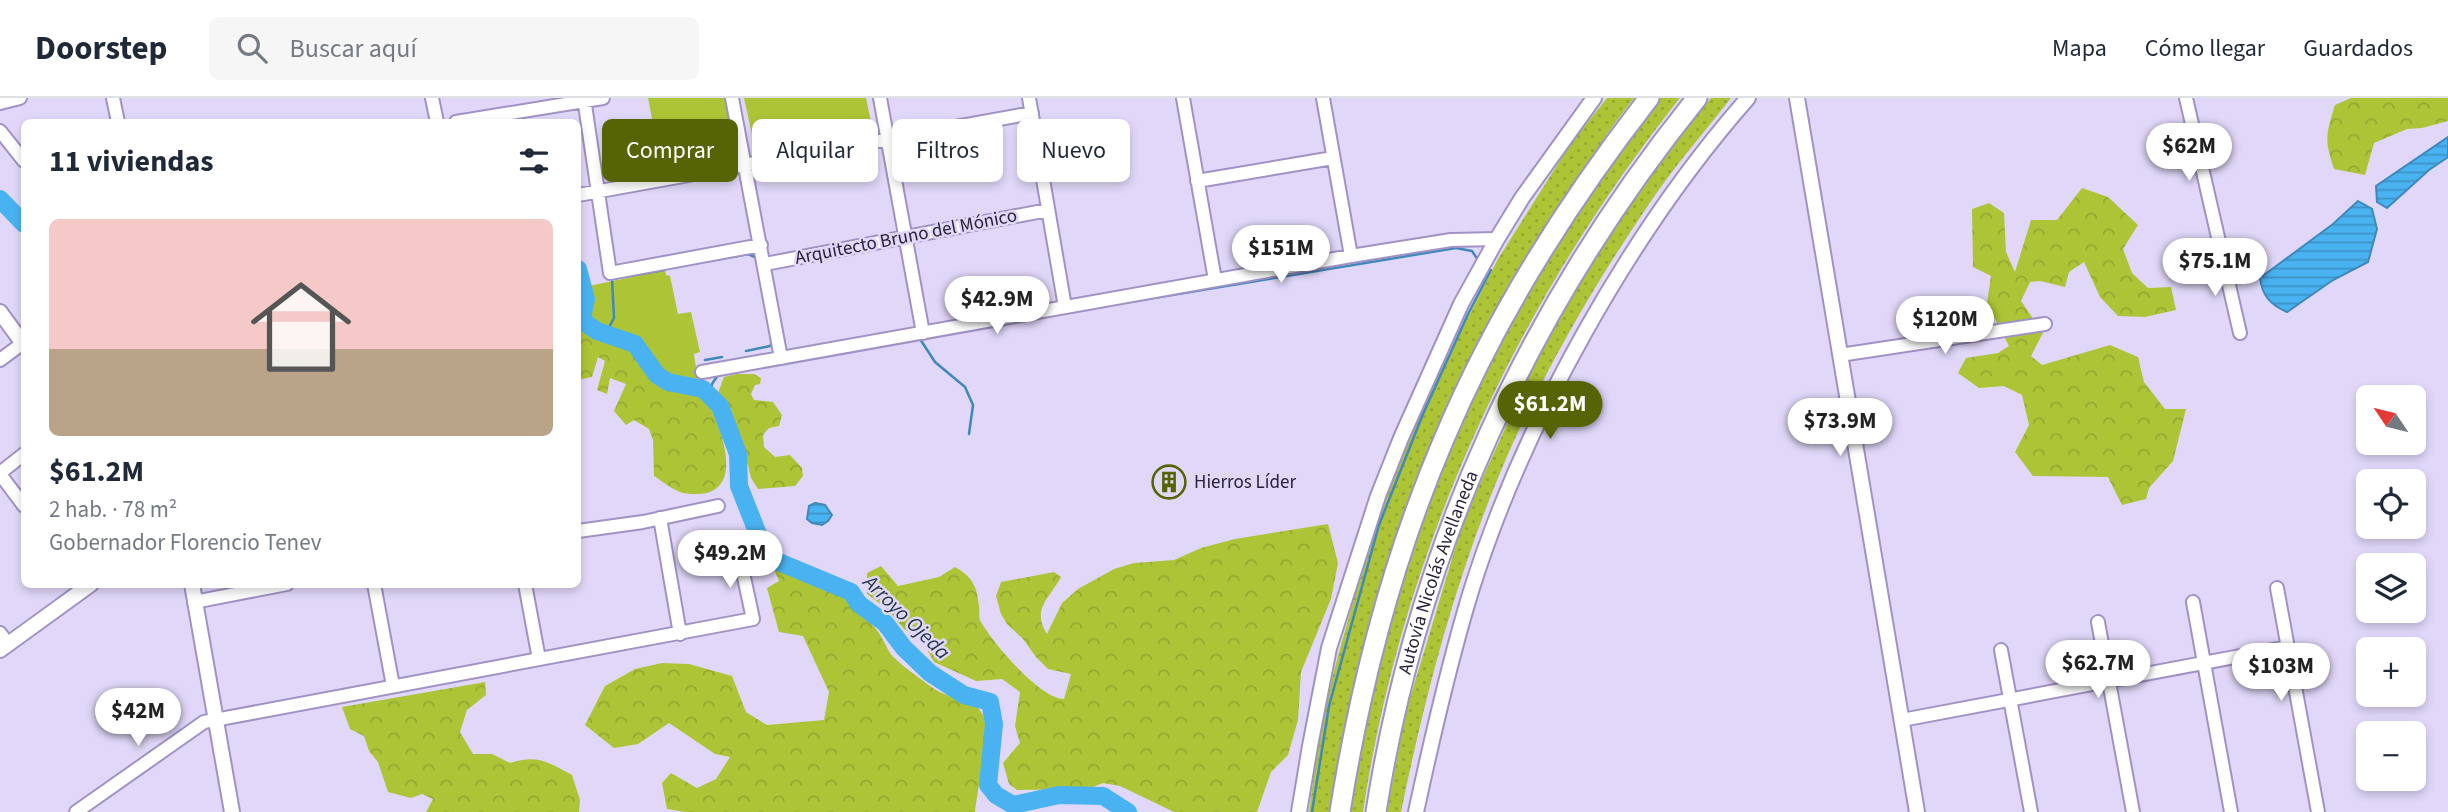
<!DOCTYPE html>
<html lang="es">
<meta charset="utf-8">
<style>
:root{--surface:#fff;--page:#f6f6f7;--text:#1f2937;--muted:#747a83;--line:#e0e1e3;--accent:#576406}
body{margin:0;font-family:"Source Sans 3",sans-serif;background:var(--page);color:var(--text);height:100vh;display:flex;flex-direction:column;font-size:26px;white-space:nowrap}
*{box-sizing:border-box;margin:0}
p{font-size:23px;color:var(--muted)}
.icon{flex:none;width:38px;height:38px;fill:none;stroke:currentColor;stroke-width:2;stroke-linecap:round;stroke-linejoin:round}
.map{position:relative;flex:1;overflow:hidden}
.drawer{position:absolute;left:21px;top:21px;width:560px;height:469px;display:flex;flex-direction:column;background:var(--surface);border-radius:10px;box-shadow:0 4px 10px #0003}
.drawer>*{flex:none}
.banner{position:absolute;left:602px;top:21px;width:665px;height:63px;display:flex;gap:14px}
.needle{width:46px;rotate:305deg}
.buttons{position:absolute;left:2356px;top:287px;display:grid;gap:14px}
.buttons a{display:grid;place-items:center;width:70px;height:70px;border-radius:10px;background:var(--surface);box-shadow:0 4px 10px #0003;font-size:35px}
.price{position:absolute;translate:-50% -60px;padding:0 16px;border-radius:24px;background:#fff;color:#222;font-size:23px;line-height:46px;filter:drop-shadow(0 2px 4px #0008)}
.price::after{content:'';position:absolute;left:50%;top:42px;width:21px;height:16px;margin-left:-10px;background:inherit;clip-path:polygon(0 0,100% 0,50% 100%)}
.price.selected{background:var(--accent);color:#fff}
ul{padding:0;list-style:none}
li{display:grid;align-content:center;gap:14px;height:371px;padding:0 28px}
li span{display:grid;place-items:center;height:217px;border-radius:10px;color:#555}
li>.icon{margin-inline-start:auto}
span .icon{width:126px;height:126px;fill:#fffc;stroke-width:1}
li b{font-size:30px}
h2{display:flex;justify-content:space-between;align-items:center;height:84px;padding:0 28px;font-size:30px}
.pill{padding:0 24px;border-radius:10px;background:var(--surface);box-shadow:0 4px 10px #0003;font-size:24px;line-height:63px}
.pill.selected{background:var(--accent);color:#fff}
header{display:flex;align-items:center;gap:42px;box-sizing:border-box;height:98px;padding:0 35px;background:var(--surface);border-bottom:2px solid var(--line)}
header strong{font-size:33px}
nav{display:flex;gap:38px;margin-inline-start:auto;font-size:24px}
.search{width:490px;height:63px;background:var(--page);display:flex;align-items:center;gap:18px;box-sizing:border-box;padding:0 24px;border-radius:10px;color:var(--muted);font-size:26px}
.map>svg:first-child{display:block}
.grass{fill:url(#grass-dots)}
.forest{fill:url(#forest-crowns)}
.park{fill:#adc437}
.water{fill:url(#water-rules);stroke:#4088ba;stroke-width:2}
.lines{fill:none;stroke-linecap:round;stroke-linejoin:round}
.stream{stroke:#4088ba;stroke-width:2.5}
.river{stroke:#49b3f2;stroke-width:18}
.minor-casing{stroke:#a192c5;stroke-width:16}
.tertiary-casing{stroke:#a192c5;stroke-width:18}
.trunk-casing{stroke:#a192c5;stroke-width:23}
.minor{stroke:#fff;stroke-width:12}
.tertiary{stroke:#fff;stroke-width:14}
.trunk{stroke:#fff;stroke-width:19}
.labels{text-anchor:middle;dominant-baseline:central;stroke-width:5;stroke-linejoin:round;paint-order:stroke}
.street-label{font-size:19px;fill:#2a2338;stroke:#e1d8f9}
.poi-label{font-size:19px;fill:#2a2338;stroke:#e1d8f9;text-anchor:start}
.water-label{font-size:21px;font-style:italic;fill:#1f3544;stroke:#e1d8f9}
</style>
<header>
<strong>Doorstep</strong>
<div class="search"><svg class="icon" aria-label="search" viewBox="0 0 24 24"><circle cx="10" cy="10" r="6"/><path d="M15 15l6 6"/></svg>Buscar aquí</div>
<nav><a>Mapa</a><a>Cómo llegar</a><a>Guardados</a></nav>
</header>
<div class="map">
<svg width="2448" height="714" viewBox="0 0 2448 714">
<defs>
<pattern id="grass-dots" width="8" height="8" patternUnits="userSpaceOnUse" patternTransform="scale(1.75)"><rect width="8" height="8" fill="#adc437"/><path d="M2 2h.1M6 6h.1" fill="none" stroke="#95a831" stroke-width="1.8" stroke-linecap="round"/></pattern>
<pattern id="forest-crowns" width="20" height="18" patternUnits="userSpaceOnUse" patternTransform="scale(1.75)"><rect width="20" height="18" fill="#adc437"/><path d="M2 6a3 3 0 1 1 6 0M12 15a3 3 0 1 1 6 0" fill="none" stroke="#95a831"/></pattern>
<pattern id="water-rules" width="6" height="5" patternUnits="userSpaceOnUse" patternTransform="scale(1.75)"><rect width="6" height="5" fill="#49b3f2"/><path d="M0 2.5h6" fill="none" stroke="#3d91c5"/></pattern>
</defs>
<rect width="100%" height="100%" fill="#e1d8f9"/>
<path class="grass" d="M1607,0h27c-52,67 -95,140 -134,215 -21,39 -44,77 -62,117 -54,121 -85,252 -107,382h-22l13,-96 16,-60 37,-133 44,-111 79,-153 73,-116z
M1656,0h24c-164,206 -278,453 -317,714h-15l9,-56 29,-126 36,-117 59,-134 59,-111z
M1711,0h20c-28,36 -59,71 -84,109 -44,65 -86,135 -120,206 -61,126 -98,263 -126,399h-14l18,-97 59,-196 63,-139 54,-102 63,-96z"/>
<path class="forest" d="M2351,0h97v23l-26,7 -15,1 -33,14 -9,32 -31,-6c-10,-29 -8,-35 1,-64z
M2082,90l26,9 30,28 -15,24 9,24 16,15 23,-1 5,23 -31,7 -27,-1 -18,-19 -16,-35 -15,10 -4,15 -25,-6 -10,1 -9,19 22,32 -12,23 11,9 68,-20 28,12 6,25 21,27h21l-13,52 -24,27 -3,11 -24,6 -14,-28 -75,-1 -18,-24 14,-27 -7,-30 -18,-9 -25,2 -21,-15 8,-15 32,-5 11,-7 -22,-43 4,-27 -18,-9 -1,-58 17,-6 15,10 2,39 9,20 16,-52h26z
M578,183l6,20 -3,11 2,14 20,11 22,5 11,8 19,26 15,13 17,1 18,6c13,24 43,94 -5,98 -5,0 -12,0 -17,-1 -10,-3 -20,-11 -29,-17l-1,-36 -4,-11 -15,-9 -8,5 -12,-14 12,-27 -16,-6 -3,16 -10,-4 8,-29 -7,-4 -6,20 -14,3z
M737,276h17l7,4 -1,6 -5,1 -4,9 3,6 19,2 9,13 -3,11 -10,2 -6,7 1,12 11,10 15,-2 12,13 1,8 -8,10 -37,3 -7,-11 -3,-13 -8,-15 -9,-41 -13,-16 6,-16z
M1328,426l10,39 -7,36 -30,73 -3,48 -10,35 -17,17 -14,40h-83l-54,-26 -17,-3 -15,6 -71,1 -8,-6 -6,-21 17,-20 -5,-17 5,-34 -18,-13 -26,2 -42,-19 -11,-20 -19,-13 -17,-20 -20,-15v-21l14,-7 17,20 41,-9 16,-10c18,10 22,20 24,39 1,7 -1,11 2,16 12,21 59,77 83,77l7,-25 -23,-5 -12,-12 -13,-18 -16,-15 -6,-10 -5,-18 5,-14 53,-10 7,5c-11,21 -30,32 -14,57l15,-31 16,-14 36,-20 20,-6 40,-3 27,-12 34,-9z
M773,469l25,8 54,27c4,13 16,17 24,27 6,7 9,16 14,24 5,8 37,31 46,37 14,9 40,9 47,25 8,19 -6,74 -8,97h-290l-18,-3 -5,-26 9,-10 26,15 19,-9 14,-22 -15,-3 -46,-31 -31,21 -24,4 -29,-23 20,-39 30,-17 27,-6 27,1 43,12 14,36 21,13 57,-5 5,-28 -26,-56 -24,-4 -12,-44 12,-7z
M485,584l1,13 -19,15 -7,22 13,22h19l18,9c27,-9 38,-1 62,12l8,25 -1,12h-153l7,-13 -11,-5 -11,4 -23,-6 -10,-30 -9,-11 -5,-15 -14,-7 -8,-22z"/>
<path class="park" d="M648,0h79l12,59 -3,6 -73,13z
M744,0h122l7,33 -117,22z
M665,172l1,5 4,1 8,38 13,-2 9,40 -6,2 4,28 -21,-3 -21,-12 -19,-27 -51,-21 3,-33z"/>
<path class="water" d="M2448,39v20l-19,13 -42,38 -10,-6 -1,-16z
M2358,103l14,8 5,20 -9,33 -35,18 -46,32c-16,-7 -25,-16 -27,-34l73,-54z
M815,405l10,2 7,10 -4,6 -6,4 -10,-2 -5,-4 2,-13z"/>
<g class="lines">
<path class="stream" d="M709,163l39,-7 9,4
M1093,210l363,-60 16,3 6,9
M606,235l8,-15 -2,-39 52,-9
M920,241l15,23 30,25 8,18 -4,29
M746,253l24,-5 3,-6
M705,262l17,-3
M700,290l1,-11
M710,298l2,-12 6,-9
M1312,714l17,-106 50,-181 44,-111 45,-100 23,-44"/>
<path class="river" d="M0,101l24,25
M578,171l8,30 -3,14 1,9 13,9 38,13 22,31 11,7 35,7 17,17 18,48 1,32 28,71 84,35 8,12 26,19 19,25 26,25 34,22 26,7 4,22 -6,61 8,10 17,10 46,-10 44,1 25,16"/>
<defs>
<path id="minor" d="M113,0l5,24
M432,0l5,24
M584,0l26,175 151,-28
M732,0l49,260
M880,0l43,235
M1029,0l36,209
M1183,0l32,182
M1323,0l28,158
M2186,0l54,235
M0,5l20,-5
M456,24l147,-24
M0,33l24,30
M1197,83l136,-23
M578,97l454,-82
M765,166l283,-54
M1840,257l205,-31
M0,262l23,-17
M702,274l649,-116 100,-16 46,-1
M0,375l24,-19
M0,376l24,32
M660,420l20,116
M578,433l65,-9 75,-16
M374,486l19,102
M525,486l14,75
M2277,490l41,224
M194,504l93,-18
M2193,504l38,210
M2098,524l35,190
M0,535l8,11
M2001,552l30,162
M1902,622l386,-73
M76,714l128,-90 549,-103 -14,-65"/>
<path id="tertiary" d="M1797,0l120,714
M0,214l24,33
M192,486l40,228
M0,552l91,-66
M1299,714l11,-66 19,-98 49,-152 23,-58 60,-134 36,-65 25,-41 72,-100
M1416,714c16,-74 33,-149 55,-221 53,-169 160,-360 277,-493"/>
<g id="trunk">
<path d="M1340,714c20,-127 53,-254 104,-373 51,-121 124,-237 205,-341"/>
<path id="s1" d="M1376,714c41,-264 154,-507 321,-714"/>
</g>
</defs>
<use href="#minor" class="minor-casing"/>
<use href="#tertiary" class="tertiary-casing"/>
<use href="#trunk" class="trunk-casing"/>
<use href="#minor" class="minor"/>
<use href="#tertiary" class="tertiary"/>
<use href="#trunk" class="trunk"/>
</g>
<defs>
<symbol id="building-ring" viewBox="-11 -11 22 22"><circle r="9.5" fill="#e1d8f9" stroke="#576406" stroke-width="1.5"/><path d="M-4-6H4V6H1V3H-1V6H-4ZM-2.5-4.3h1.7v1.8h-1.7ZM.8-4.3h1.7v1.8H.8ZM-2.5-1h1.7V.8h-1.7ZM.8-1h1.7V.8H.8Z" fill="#576406"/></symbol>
</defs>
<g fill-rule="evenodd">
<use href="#building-ring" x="1150" y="365" width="38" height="38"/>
</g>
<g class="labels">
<g class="street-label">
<text transform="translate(906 139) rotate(-11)">Arquitecto Bruno del Mónico</text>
<text stroke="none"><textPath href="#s1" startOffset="248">Autovía Nicolás Avellaneda</textPath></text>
</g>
<g class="poi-label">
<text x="1194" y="384">Hierros Líder</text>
</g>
<g class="water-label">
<text transform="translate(907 519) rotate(44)">Arroyo Ojeda</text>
</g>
</g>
</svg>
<div class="buttons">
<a><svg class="needle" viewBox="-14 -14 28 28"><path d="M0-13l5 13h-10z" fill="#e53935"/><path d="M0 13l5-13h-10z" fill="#747a83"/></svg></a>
<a><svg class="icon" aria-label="locate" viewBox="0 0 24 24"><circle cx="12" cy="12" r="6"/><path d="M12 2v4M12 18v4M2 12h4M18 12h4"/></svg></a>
<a><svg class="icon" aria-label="layers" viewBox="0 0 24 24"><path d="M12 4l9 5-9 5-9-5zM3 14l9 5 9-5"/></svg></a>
<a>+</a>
<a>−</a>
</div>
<b class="price" style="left:2189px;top:85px">$62M</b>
<b class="price" style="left:1281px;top:187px">$151M</b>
<b class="price" style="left:2215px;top:200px">$75.1M</b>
<b class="price" style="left:997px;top:238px">$42.9M</b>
<b class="price" style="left:1945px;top:258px">$120M</b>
<b class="price selected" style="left:1550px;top:343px">$61.2M</b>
<b class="price" style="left:1840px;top:360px">$73.9M</b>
<b class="price" style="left:730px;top:492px">$49.2M</b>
<b class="price" style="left:2098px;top:602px">$62.7M</b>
<b class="price" style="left:2281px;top:605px">$103M</b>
<b class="price" style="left:138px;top:650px">$42M</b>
<div class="banner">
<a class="pill selected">Comprar</a>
<a class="pill">Alquilar</a>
<a class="pill">Filtros</a>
<a class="pill">Nuevo</a>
</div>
<section class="drawer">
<h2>11 viviendas<svg class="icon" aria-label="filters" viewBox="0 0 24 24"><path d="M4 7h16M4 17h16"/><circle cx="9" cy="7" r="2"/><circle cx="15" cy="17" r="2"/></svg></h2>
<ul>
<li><span style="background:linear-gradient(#f6c9c9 60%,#b9a48a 0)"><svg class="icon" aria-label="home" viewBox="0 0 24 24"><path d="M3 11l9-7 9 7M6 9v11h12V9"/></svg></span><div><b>$61.2M</b><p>2 hab. · 78 m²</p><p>Gobernador Florencio Tenev</p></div></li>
</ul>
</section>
</div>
